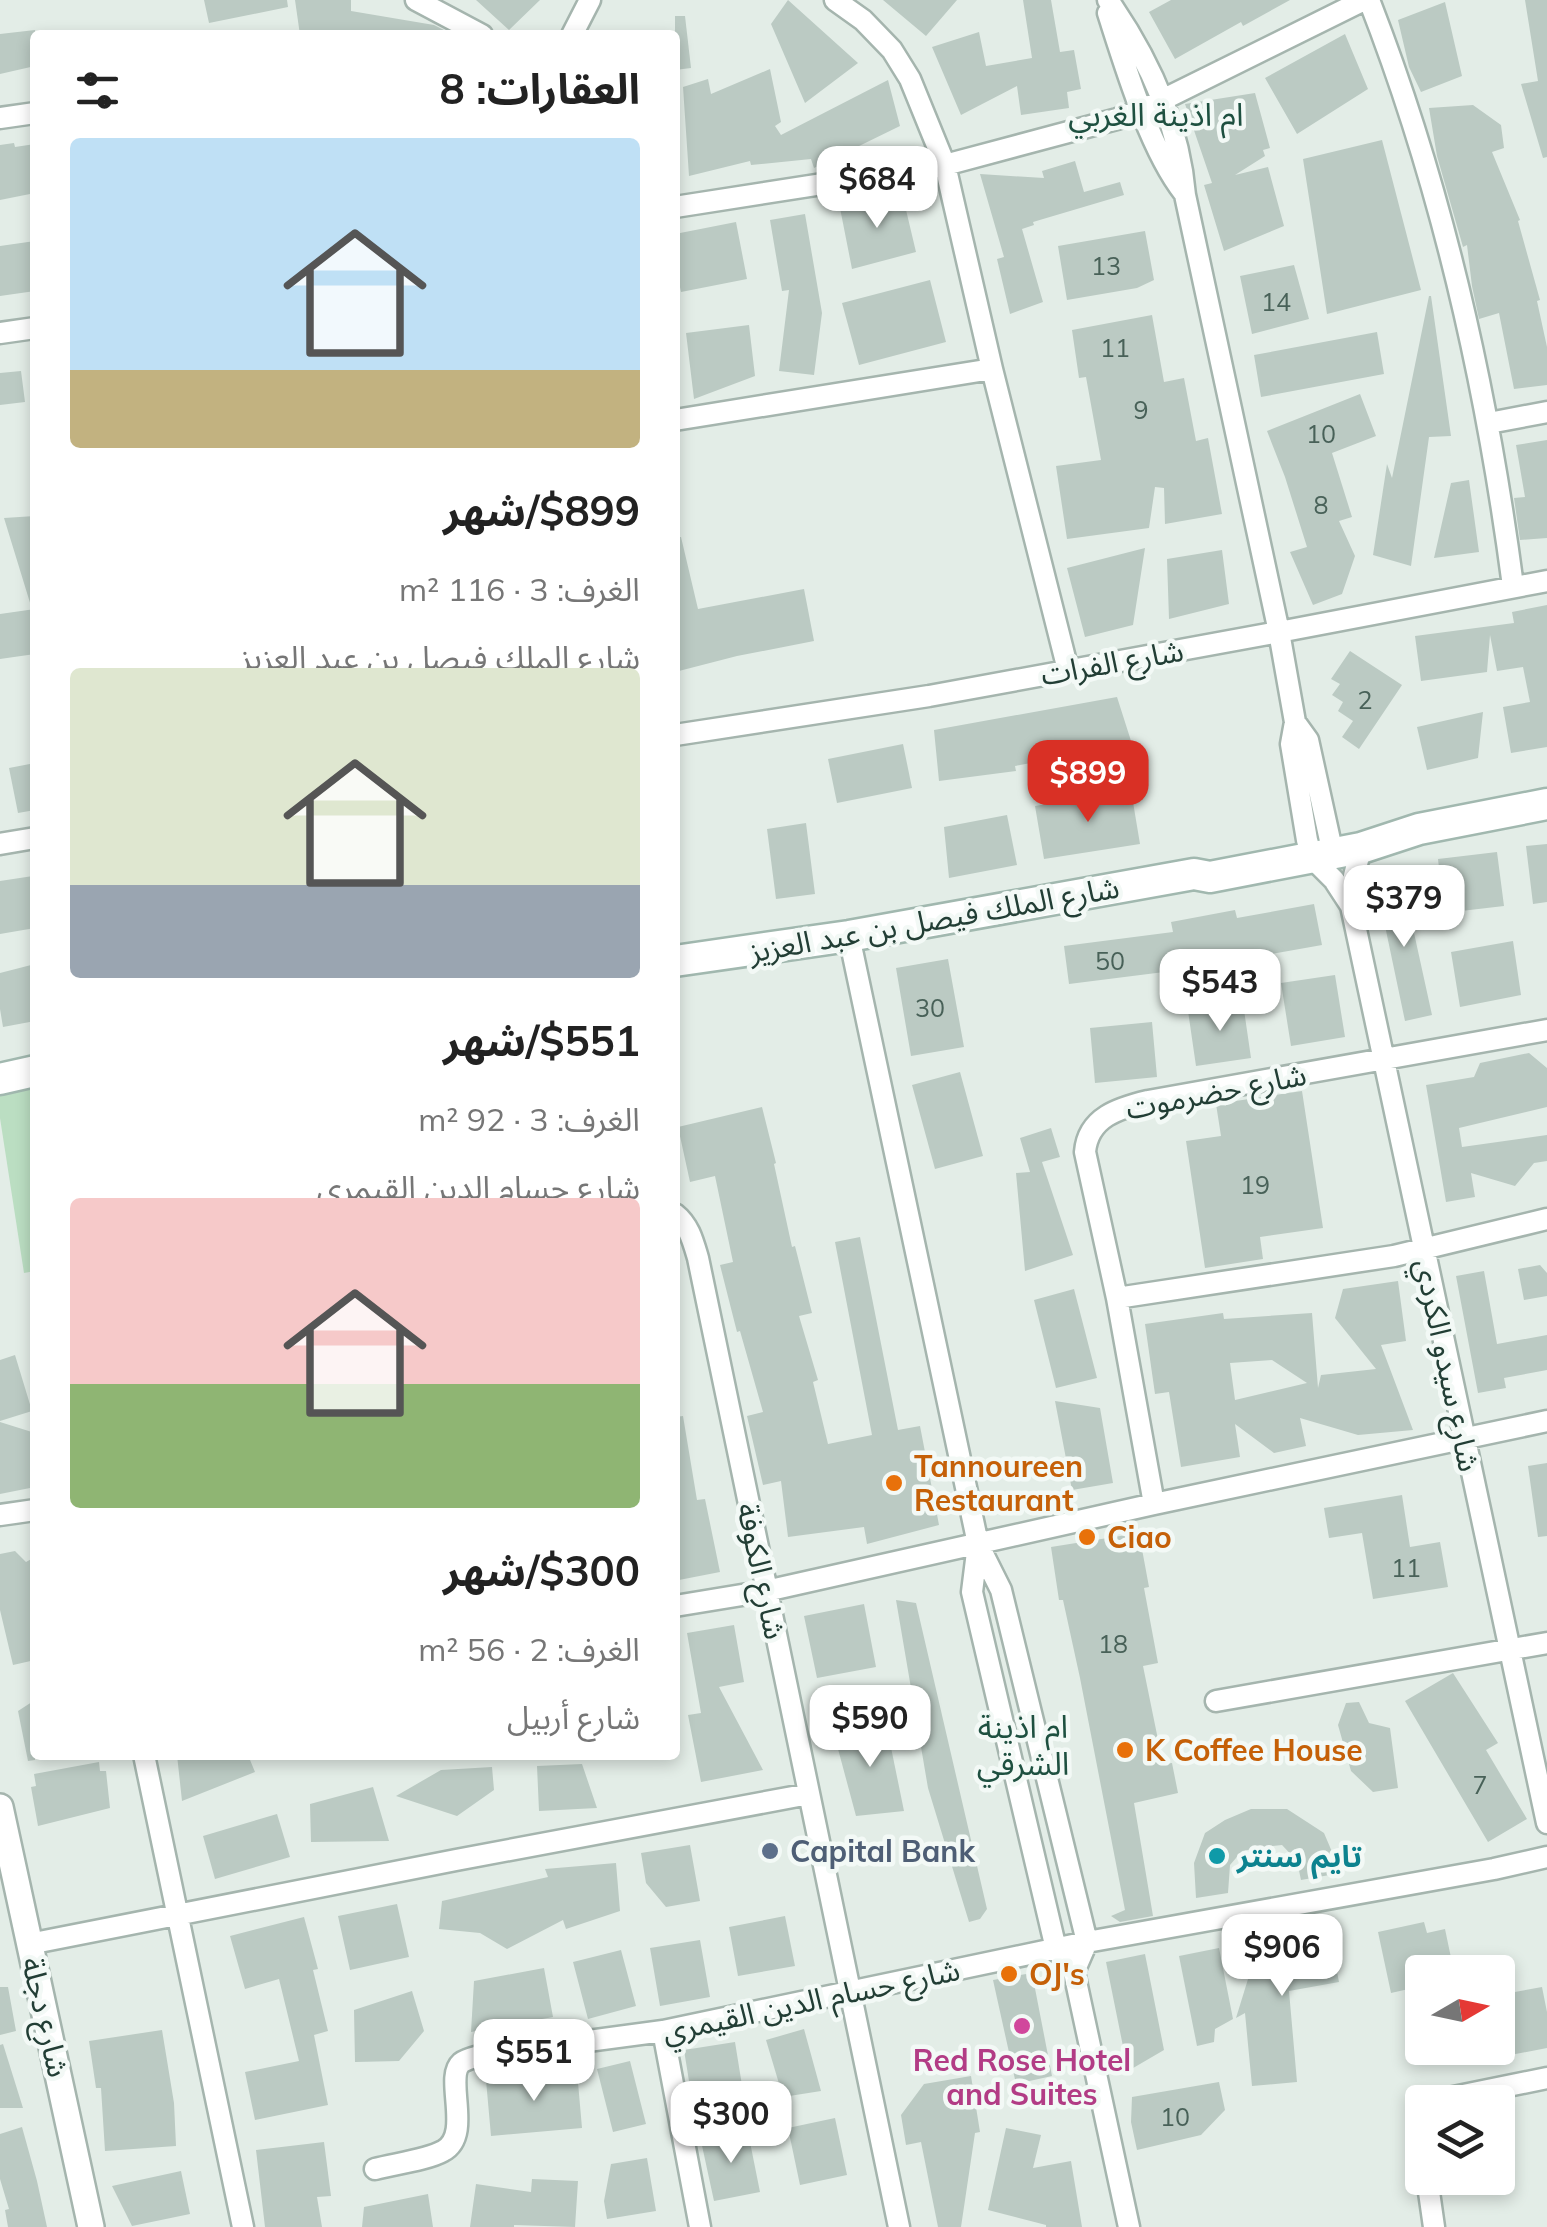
<!DOCTYPE html>
<html lang="ar">
<meta charset="utf-8">
<style>
:root{--surface:#fff;--page:#f6f6f6;--text:#222;--muted:#767676;--accent:#d93025}
body{margin:0;font-family:Mulish,"Noto Sans Arabic",sans-serif;background:var(--page);color:var(--text);direction:rtl;height:100vh;display:flex;flex-direction:column;font-size:38px;white-space:nowrap}
*{box-sizing:border-box;margin:0}
p{font-size:32px;color:var(--muted)}
.icon{flex:none;width:55px;height:55px;fill:none;stroke:currentColor;stroke-width:2;stroke-linecap:round;stroke-linejoin:round}
.map{position:relative;flex:1;overflow:hidden;direction:ltr}
.side{position:absolute;left:30px;top:30px;width:650px;height:1730px;display:flex;flex-direction:column;background:var(--surface);border-radius:10px;box-shadow:0 5px 15px #0003;direction:rtl}
.side>*{flex:none}
.needle{width:65px;rotate:81deg}
.controls{position:absolute;left:1405px;top:1955px;display:grid;gap:20px}
.controls a{display:grid;place-items:center;width:110px;height:110px;border-radius:10px;background:var(--surface);box-shadow:0 5px 15px #0003;font-size:50px}
.price{position:absolute;translate:-50% -85px;padding:0 22px;border-radius:20px;background:#fff;color:#222;font-size:32px;line-height:65px;filter:drop-shadow(0 2px 5px #0008)}
.price::after{content:'';position:absolute;left:50%;top:60px;width:30px;height:22px;margin-left:-15px;background:inherit;clip-path:polygon(0 0,100% 0,50% 100%)}
.price.selected{background:var(--accent);color:#fff}
ul{padding:0;list-style:none}
li{display:grid;align-content:center;gap:20px;height:530px;padding:0 40px}
li span{display:grid;place-items:center;height:310px;border-radius:10px;color:#555}
li>.icon{margin-inline-start:auto}
span .icon{width:180px;height:180px;fill:#fffc;stroke-width:1}
li b{font-size:42px}
h2{display:flex;justify-content:space-between;align-items:center;height:120px;padding:0 40px;font-size:42px}
.map>svg:first-child{display:block}
.green{fill:#bbdec2}
.building{fill:#bbcac3;fill-rule:evenodd}
.lines{fill:none;stroke-linecap:round;stroke-linejoin:round}
.minor-casing{stroke:#a5b5ae;stroke-width:25}
.tertiary-casing{stroke:#a5b5ae;stroke-width:30}
.secondary-casing{stroke:#a1b8af;stroke-width:35}
.minor{stroke:#fff;stroke-width:20}
.tertiary{stroke:#fff;stroke-width:25}
.secondary{stroke:#fff;stroke-width:30}
.food-dot{fill:#e8710a;stroke:#f3f9f6;stroke-width:4}
.service-dot{fill:#5c6f8a;stroke:#f3f9f6;stroke-width:4}
.culture-dot{fill:#0f9aa8;stroke:#f3f9f6;stroke-width:4}
.hotel-dot{fill:#d1479c;stroke:#f3f9f6;stroke-width:4}
.labels{text-anchor:middle;dominant-baseline:central;stroke-width:9;stroke-linejoin:round;paint-order:stroke}
.number-label{font-size:25px;fill:#486158}
.street-label{font-size:30px;fill:#223e35;stroke:#f3f9f6}
.food-label{font-size:30px;font-weight:bold;fill:#c56008;stroke:#f3f9f6;text-anchor:start}
.service-label{font-size:30px;font-weight:bold;fill:#4e5e75;stroke:#f3f9f6;text-anchor:start}
.culture-label{font-size:30px;font-weight:bold;fill:#0d838f;stroke:#f3f9f6;text-anchor:start}
.hotel-label{font-size:30px;font-weight:bold;fill:#b23c85;stroke:#f3f9f6}
.neighbourhood-label{font-size:32px;fill:#1e5040;stroke:#f3f9f6}
</style>
<div class="map">
<svg width="1547" height="2227" viewBox="0 0 1547 2227">
<rect width="100%" height="100%" fill="#e3ede7"/>
<path class="green" d="M35,1089v182l-11,2 -24,-155v-24z"/>
<path class="building" d="M204,0h83l1,7 -79,16z
M295,0h56v11l83,14 10,5 -1,5h-143z
M476,0h64l-31,30z
M788,0l70,63 -53,40 -34,-79z
M883,0h74l-31,36z
M1023,0h28l9,52 14,-2 7,39 -14,3 2,16 -48,7 -4,-29 -56,29 -29,-68 47,-15 7,34 46,-8z
M1171,0h119l-47,26 -2,-4 -66,37 -26,-47z
M1525,0h22v157l-4,1 -22,-74 17,-3z
M1445,2l17,74 -41,16 -12,-25 -11,-47z
M675,16h10l6,52 -16,2z
M35,30v36l-35,8v-40z
M1345,34l23,55 -71,45 -32,-56z
M770,69l11,53 -6,4 6,9 107,-55 12,46 -86,42 -3,-9 -60,6 -1,-4 -61,15 -6,-89 25,-8 3,15z
M1255,93l15,55 -7,2 2,6 -30,19 33,-8 16,59 -60,25 -20,-66 8,-2 -27,-79z
M1473,105l28,20 3,23 -12,4 28,68 -2,1 22,79 -3,1 10,46v38l-33,4 -15,-76 -20,6 -7,-33 -5,-41 -4,2 -26,-91 -8,-48z
M1382,140l39,150 -94,24 -24,-155z
M14,143l1,4 20,-3v49l-35,7v-55z
M1075,161l9,31 36,-10 4,13 -91,27 1,3 -12,4 21,73 -33,12 -13,-55 7,-2 -24,-83 64,4 -2,-7z
M902,193l14,59 -64,17 -12,-61z
M805,214l17,99 -8,62 -35,-4 10,-81 -7,1 -12,-71z
M736,222l11,57 -66,13 -6,-29v-29z
M1145,231l9,49 -17,8 -70,12 -9,-54z
M35,241v50l-35,5v-50z
M1294,265l15,54 -57,15 -12,-58z
M930,280l16,62 -87,23 -17,-62z
M1429,296h2l20,140 -22,1 -18,129 -38,-11 14,-91 5,14z
M1152,315l12,67 20,-4 12,63 12,-3 14,76 -57,10 -1,-36 -9,-1 -6,41 -82,11 -11,-73 45,-6 -15,-83 -7,1 -7,-48z
M749,325l6,51 -61,23 -8,-66z
M1377,332l7,42 -123,23 -7,-42z
M21,371l4,31 -25,3v-32z
M1360,394l16,42 -44,17 20,64 -13,4 16,35 -13,38 -29,11 -23,-53 17,-5 -22,-70 -18,-46z
M1547,440v98l-27,2 -6,-42 11,-1 -9,-52z
M1469,480l10,72 -45,6 17,-75z
M35,516v90h-4l-27,-88z
M675,537h6l17,72 106,-20 10,52 -77,15 -62,16z
M1145,548l-12,77 -48,12 -18,-69z
M1222,550l7,54 -60,15 -2,-60z
M1547,605v142l-36,6 -8,-46 27,-5 -7,-35 -26,4 -7,-36 -3,37 -66,9 -6,-45 99,-13 -2,-11z
M35,609v45l-35,5v-45z
M1350,651l52,34 -43,64 -17,-12 11,-16 -15,-10 5,-9 -11,-7 8,-11 -9,-5z
M1117,697l15,47 -117,22 1,5 -77,10 -5,-51z
M1483,712l-5,46 -51,12 -10,-43z
M903,744l9,44 -75,15 -9,-44z
M35,763v47l-17,3 -9,-45z
M1131,790l9,54 -96,15 -9,-53z
M1007,815l10,50 -68,13 -5,-51z
M806,823l9,71 -39,5 -9,-70z
M1547,844v58l-14,2 -7,-58z
M1497,852l7,54 -60,7 -6,-54z
M33,876l2,52 -35,6v-53z
M1402,878l30,137 -27,6 -29,-138z
M1314,904l8,41 -78,14 1,5 -64,12 -1,-6 -111,14 -5,-38 109,-14 -2,-10 64,-12 2,8z
M1513,941l8,54 -61,12 -9,-55z
M948,959l16,88 -53,9 -15,-88z
M35,964v57l-32,6 -3,-18v-36z
M1335,975l10,62 -54,9 -10,-63z
M1243,1003l8,55 -55,8 -8,-55z
M1152,1022l5,55 -62,6 -5,-55z
M1529,1053l18,15v39l-88,21 3,19 85,-12v26l-13,2 -19,23 -44,-13 4,24 -29,5 -20,-117 48,-8 6,-14z
M960,1072l23,84 -48,13 -23,-84z
M1302,1091l21,137 -63,9 3,22 -58,9 -19,-127 35,-5 -5,-32z
M762,1107l14,56 -2,1 18,83 3,-1 17,67 -13,3 19,64 -5,2 15,62 44,-9 -37,-193 25,-5 38,193 22,-4 19,99 -72,19 -3,-17 -76,10 -7,-56 -18,4 -16,-69 16,-4 -23,-81 -3,1 -17,-67 13,-3 -18,-86 -25,6 -12,-55z
M1051,1128l9,29 -18,5 31,93 -48,16 -9,-98 14,-1 -10,-34z
M1540,1265l7,8v23l-23,4 -6,-31z
M1484,1271l13,73 50,-9v35l-43,8 2,10 -28,5 -22,-117z
M1398,1281l8,60 -25,4 32,85 -55,5 -58,-17 6,28 -32,7 -39,-29 5,33 -59,10 -12,-75 -14,2 -10,-70 78,-11 1,6 88,-6 6,75 3,-13 55,-6 -41,-51 8,-29zM1272,1360l35,23 -72,17 -5,-37z
M1074,1289l23,89 -41,10 -22,-88z
M15,1355l17,56 -32,10v-61z
M1055,1401l45,7 13,75 -41,7z
M683,1416l14,84 8,-1 15,73 -41,8 -4,-18v-145z
M0,1422l35,11v54l-35,7z
M1547,1463v73l-9,1 -10,-71z
M1402,1495l8,52 30,-5 8,45 -75,12 -11,-66 -33,5 -5,-30z
M1139,1533l10,54 -5,1 14,75 -15,3 20,98 9,-1 6,30 -44,10 19,113 -33,6 -9,-6 14,-6 -45,-232 -17,-78h-4l-8,-53z
M15,1551l11,11 9,-5v103l-22,5 -13,-55v-56z
M896,1600l20,3 71,306 -7,10 -11,3 -41,-134z
M864,1604l12,63 -59,11 -13,-62z
M734,1625l10,57 -25,5 44,83 -62,12 -13,-67 13,-2 -14,-80z
M1453,1673l45,70 -12,7 41,69 -39,23 -83,-141z
M35,1700v60l-7,1 -10,-50z
M1359,1702l10,21 21,5 8,60 -25,4 -22,-21 -13,-46 8,-22z
M886,1723l18,88 -48,5 -22,-82z
M177,1755h71l7,17 -73,29z
M99,1762l1,9h6l4,37 -72,18 -7,-39 5,-1 -2,-12z
M582,1764l15,44 -58,3 -2,-45z
M492,1767l2,23 -37,26 -61,-20 45,-26z
M373,1787l16,54 -78,1 -1,-38z
M1251,1809h36l37,24 17,40 -40,7 -4,-19 -15,-16 -19,2 -21,4 -12,14 -2,28 -32,5 -2,-35 11,-30 20,-13z
M277,1814l13,43 -75,22 -12,-43z
M690,1845l10,56 -34,6 -20,-24 -5,-30z
M616,1863l4,48 -54,18 -3,-9 -56,29 -27,-16 -41,-4 3,-28 106,-24 -3,-8z
M397,1904l12,53 -59,13 -12,-54z
M785,1916l10,50 -57,10 -9,-49z
M304,1917l14,52 -5,1 15,61 -14,4 14,70 -73,15 -10,-48 54,-11 -20,-82 -34,10 -15,-53z
M1424,1922l3,11 18,-4 9,43h-32v14l-31,7 -13,-61z
M1328,1926l11,56 -50,9 8,91 -45,4 -7,-73 -9,5 24,-78z
M700,1940l10,57 -50,9 -10,-58z
M1219,1948l14,71 -18,10 -1,13 -17,4 -18,-90z
M621,1950l15,56 -48,13 -15,-57z
M1145,1954l19,96 -36,21 -22,-109z
M544,1968l9,49 -82,15 3,-51z
M1032,1973l20,103 -36,8 -23,-104z
M0,1987h8l8,44 -16,4z
M1542,1987l5,25v36l-42,8 -7,-39v-22z
M412,1991l12,40 -25,30 -44,1 -1,-52z
M804,2029l17,62 -38,6 -17,-57z
M162,2030l12,73 2,43 -71,5 -4,-63h-5l-7,-47z
M735,2042l10,62 -51,8 -10,-62z
M3,2044l20,64h-23v-63z
M630,2061l16,63 -33,8 -16,-63z
M577,2071l5,57 -91,8 -5,-56z
M971,2076l9,56 -5,1 -14,94h-23l-17,-85 -15,3 -5,-30 23,-31z
M1219,2082l6,28 -24,25 -64,15 -6,-28 1,-25z
M835,2118l12,57 -47,10 -12,-57z
M22,2127l15,54 10,46h-39l-3,-17 4,-1 -9,-30v-45z
M1006,2128l35,7 -8,33 38,-7 11,66h-36v-2l-58,-15z
M748,2132l12,60 -46,9 -13,-60z
M324,2142l7,54 -14,1 5,30h-57l-9,-77z
M647,2158l9,53 -49,8 -3,-18 7,-37z
M181,2171l9,43 -58,12 -20,-40z
M532,2179l46,2 -3,46 -61,-2v2h-44l6,-43 55,8z
M428,2194l5,33h-71l2,-20z"/>
<g class="lines">
<defs>
<path id="minor" d="M416,0l66,35
M835,0l28,20 29,30 18,29 35,86 47,204 76,301
M1108,0c41,59 71,123 77,195l94,437 16,90 -4,22 16,96 5,18 22,22 17,26
M1369,0c73,187 118,388 144,586
M1108,13c17,53 42,137 76,180
M572,35l18,-35
M0,118l35,-5
M675,207l270,-42 172,-46 25,-9 222,-110
M0,333l35,-5
M675,420l317,-51
M1489,423l58,-11
M1295,722l13,18 25,114
M675,735l254,-39 350,-64 268,-51
M0,844l35,-6
M1361,848l-7,28 -3,30 196,917
M849,936l129,608 23,46 86,352 -13,30
M675,1214c14,11 18,27 23,44l201,969
M1117,1298l277,-42 153,-37
M1154,1504l-37,-206 -32,-146c3,-35 34,-44 63,-51l399,-71
M0,1515l35,-5
M978,1544l-6,48 84,357 18,23 55,255
M675,1606l91,-15 388,-87 393,-83
M1216,1701l331,-58
M144,1755l99,472
M29,1944l427,-84 353,-66
M663,2031l37,196
M1429,2102l118,-24
M1422,2109l-3,5 3,35
M375,2169c18,-5 52,-9 68,-18 30,-16 1,-73 18,-88 5,-4 15,-6 22,-8l180,-24 424,-89 407,-73 53,-12
M1427,2178l7,49"/>
<path id="tertiary" d="M0,1807l91,420"/>
<path id="secondary" d="M675,961l174,-25 345,-62 16,3 151,-29 58,-19 128,-25
M0,1079l35,-8"/>
</defs>
<use href="#minor" class="minor-casing"/>
<use href="#tertiary" class="tertiary-casing"/>
<use href="#secondary" class="secondary-casing"/>
<use href="#minor" class="minor"/>
<use href="#tertiary" class="tertiary"/>
<use href="#secondary" class="secondary"/>
</g>
<g class="food-dot">
<circle cx="894" cy="1483" r="10"/>
<circle cx="1087" cy="1537" r="10"/>
<circle cx="1125" cy="1750" r="10"/>
<circle cx="1009" cy="1974" r="10"/>
</g>
<circle class="service-dot" cx="770" cy="1851" r="10"/>
<circle class="culture-dot" cx="1217" cy="1856" r="10"/>
<circle class="hotel-dot" cx="1022" cy="2026" r="10"/>
<g class="labels">
<g class="number-label">
<text x="1106" y="265">13</text>
<text x="1276" y="301">14</text>
<text x="1115" y="347">11</text>
<text x="1141" y="409">9</text>
<text x="1321" y="433">10</text>
<text x="1321" y="504">8</text>
<text x="1365" y="699">2</text>
<text x="1110" y="960">50</text>
<text x="930" y="1007">30</text>
<text x="1255" y="1184">19</text>
<text x="1406" y="1567">11</text>
<text x="1113" y="1643">18</text>
<text x="1480" y="1784">7</text>
<text x="1175" y="2116">10</text>
</g>
<g class="street-label">
<text transform="translate(1112 662) rotate(-10)">شارع الفرات</text>
<text transform="translate(934 919) rotate(-10)">شارع الملك فيصل بن عبد العزيز</text>
<text transform="translate(1216 1091) rotate(-11)">شارع حضرموت</text>
<text transform="translate(1448 1365) rotate(78)">شارع سيدو الكردي</text>
<text transform="translate(762 1571) rotate(78)">شارع الكوفة</text>
<text transform="translate(811 2000) rotate(-12)">شارع حسام الدين القيمري</text>
<text transform="translate(46 2017) rotate(77)">شارع دجلة</text>
</g>
<g class="food-label">
<text x="914" y="1466">Tannoureen<tspan x="914" dy="34">Restaurant</tspan></text>
<text x="1107" y="1537">Ciao</text>
<text x="1145" y="1750">K Coffee House</text>
<text x="1029" y="1974">OJ's</text>
</g>
<g class="service-label">
<text x="790" y="1851">Capital Bank</text>
</g>
<g class="culture-label">
<text x="1237" y="1856">تايم سنتر</text>
</g>
<g class="hotel-label">
<text x="1022" y="2060">Red Rose Hotel<tspan x="1022" dy="34">and Suites</tspan></text>
</g>
<g class="neighbourhood-label">
<text x="1156" y="114">ام اذينة الغربي</text>
<text x="1023" y="1726">ام اذينة<tspan x="1023" dy="37">الشرقي</tspan></text>
</g>
</g>
</svg>
<div class="controls">
<a><svg class="needle" viewBox="-14 -14 28 28"><path d="M0-13l5 13h-10z" fill="#e53935"/><path d="M0 13l5-13h-10z" fill="#767676"/></svg></a>
<a><svg class="icon" aria-label="layers" viewBox="0 0 24 24"><path d="M12 4l9 5-9 5-9-5zM3 14l9 5 9-5"/></svg></a>
</div>
<b class="price" style="left:877px;top:231px">$684</b>
<b class="price selected" style="left:1088px;top:825px">$899</b>
<b class="price" style="left:1404px;top:950px">$379</b>
<b class="price" style="left:1220px;top:1034px">$543</b>
<b class="price" style="left:870px;top:1770px">$590</b>
<b class="price" style="left:1282px;top:1999px">$906</b>
<b class="price" style="left:534px;top:2104px">$551</b>
<b class="price" style="left:731px;top:2166px">$300</b>
<section class="side">
<h2>العقارات: 8<svg class="icon" aria-label="filters" viewBox="0 0 24 24"><path d="M4 7h16M4 17h16"/><circle cx="9" cy="7" r="2"/><circle cx="15" cy="17" r="2"/></svg></h2>
<ul>
<li><span style="background:linear-gradient(#bfe0f5 75%,#c2b280 0)"><svg class="icon" aria-label="home" viewBox="0 0 24 24"><path d="M3 11l9-7 9 7M6 9v11h12V9"/></svg></span><div><b>$899/شهر</b><p>الغرف: 3 · 116 m²</p><p>شارع الملك فيصل بن عبد العزيز</p></div></li>
<li><span style="background:linear-gradient(#dfe7d0 70%,#9aa5b1 0)"><svg class="icon" aria-label="home" viewBox="0 0 24 24"><path d="M3 11l9-7 9 7M6 9v11h12V9"/></svg></span><div><b>$551/شهر</b><p>الغرف: 3 · 92 m²</p><p>شارع حسام الدين القيمري</p></div></li>
<li><span style="background:linear-gradient(#f6c9c9 60%,#8fb573 0)"><svg class="icon" aria-label="home" viewBox="0 0 24 24"><path d="M3 11l9-7 9 7M6 9v11h12V9"/></svg></span><div><b>$300/شهر</b><p>الغرف: 2 · 56 m²</p><p>شارع أربيل</p></div></li>
</ul>
</section>
</div>
